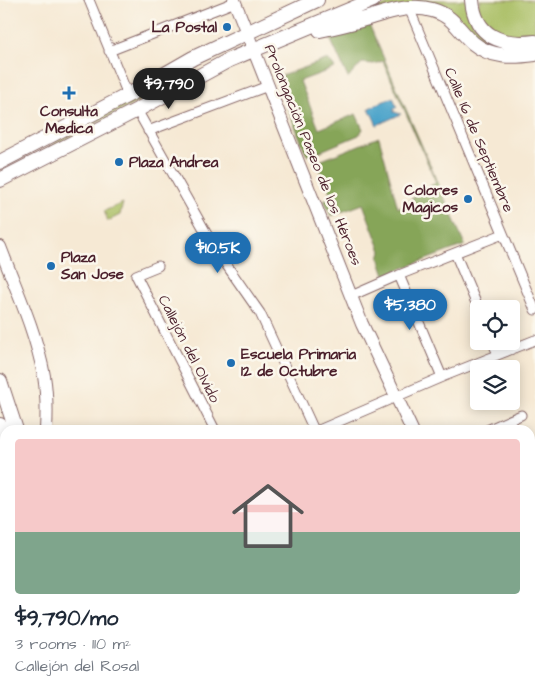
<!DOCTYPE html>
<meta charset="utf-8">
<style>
:root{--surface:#fff;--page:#f2f2f3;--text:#1f2937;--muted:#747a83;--accent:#1f6fb2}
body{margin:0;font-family:"Architects Daughter",sans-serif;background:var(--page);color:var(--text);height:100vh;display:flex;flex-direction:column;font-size:19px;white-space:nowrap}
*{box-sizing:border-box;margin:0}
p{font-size:16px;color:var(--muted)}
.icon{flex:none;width:28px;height:28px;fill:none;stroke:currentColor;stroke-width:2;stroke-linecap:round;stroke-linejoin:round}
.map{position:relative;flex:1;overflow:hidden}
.panel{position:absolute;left:0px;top:425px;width:535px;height:275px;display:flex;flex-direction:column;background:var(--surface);border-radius:15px 15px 0 0;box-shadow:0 2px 12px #0003}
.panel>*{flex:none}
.fabs{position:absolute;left:470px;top:300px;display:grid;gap:10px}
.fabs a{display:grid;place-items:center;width:50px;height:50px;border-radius:5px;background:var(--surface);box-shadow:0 2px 12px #0003;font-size:25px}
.price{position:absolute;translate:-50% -42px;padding:0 11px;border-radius:18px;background:var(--accent);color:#fff;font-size:16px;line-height:32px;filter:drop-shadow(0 1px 2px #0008)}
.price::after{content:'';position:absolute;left:50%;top:30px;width:15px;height:11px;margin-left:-8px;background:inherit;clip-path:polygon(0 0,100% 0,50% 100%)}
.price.on{background:#222;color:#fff}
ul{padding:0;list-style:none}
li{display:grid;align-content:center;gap:10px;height:265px;padding:0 15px}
li span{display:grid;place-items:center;height:155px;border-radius:5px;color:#555}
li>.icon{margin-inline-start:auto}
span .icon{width:90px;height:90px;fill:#fffc;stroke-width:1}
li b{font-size:21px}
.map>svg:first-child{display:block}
.green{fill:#a9be63;stroke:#7a6e47}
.forest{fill:#86a559;stroke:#686242}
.water{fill:#4ea4ca;stroke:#4c627a}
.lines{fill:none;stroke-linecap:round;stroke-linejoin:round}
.street-casing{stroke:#866666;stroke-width:11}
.secondary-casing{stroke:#866666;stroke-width:14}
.primary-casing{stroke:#866666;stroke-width:16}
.street{stroke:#fff;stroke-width:9}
.secondary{stroke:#fff;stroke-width:12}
.primary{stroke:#fff;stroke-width:14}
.rail-casing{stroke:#4a1f2b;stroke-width:4.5}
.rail{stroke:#fbf7ec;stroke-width:2.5;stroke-dasharray:8;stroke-linecap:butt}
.poi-dot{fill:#1f6fb2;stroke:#fbf7ec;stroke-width:2}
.labels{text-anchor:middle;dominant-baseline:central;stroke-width:5;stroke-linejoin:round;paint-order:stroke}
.poi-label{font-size:15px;font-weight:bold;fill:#4a1f2b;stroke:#fbf7ec;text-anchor:start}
.street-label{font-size:15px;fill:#4a1f2b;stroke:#fbf7ec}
</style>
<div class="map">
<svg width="535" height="700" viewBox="0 0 535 700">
<rect width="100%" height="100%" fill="#fbf7ec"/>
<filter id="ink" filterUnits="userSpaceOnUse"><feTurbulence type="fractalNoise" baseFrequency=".02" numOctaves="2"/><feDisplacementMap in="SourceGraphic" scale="10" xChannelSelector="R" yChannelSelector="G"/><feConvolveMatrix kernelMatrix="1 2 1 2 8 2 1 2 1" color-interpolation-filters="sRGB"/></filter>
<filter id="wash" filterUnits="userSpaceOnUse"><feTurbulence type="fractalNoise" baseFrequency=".0096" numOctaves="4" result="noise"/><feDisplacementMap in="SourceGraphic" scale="20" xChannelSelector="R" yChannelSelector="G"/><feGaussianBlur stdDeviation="1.12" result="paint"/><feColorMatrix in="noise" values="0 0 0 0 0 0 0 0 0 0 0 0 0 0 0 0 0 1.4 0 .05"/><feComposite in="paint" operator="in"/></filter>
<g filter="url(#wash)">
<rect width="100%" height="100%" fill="#f6e9d4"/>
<path class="green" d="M398,0h69l6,24 62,26c-10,0 -35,1 -44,-2 -20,-7 -28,-31 -47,-41l-77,6z
M480,0h55v39l-13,1 -30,-8 -15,-23z
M187,69l-10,12 -134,71 21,-17z
M123,203l-3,12 -12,6 -4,-10z"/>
<path class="forest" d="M369,24l96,221 -80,30 -6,-18 2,-6 -18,-47 -32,12 -7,-16 8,-3 -15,-35 62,-25 19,71 38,-26 -53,-121 -9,3 -12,-1 -14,15 -19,-42z
M328,59l7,9 -35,13 19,48 37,-15 7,15 -4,6 -50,21 -3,-2 -30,-76z"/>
<path class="water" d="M393,97l4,10 -3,2v3l7,2 -24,11 -8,-17z"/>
</g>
<g filter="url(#ink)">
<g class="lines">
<defs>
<path id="street" d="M89,0l39,95
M409,8l126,302
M109,51l126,-49
M137,110l77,137 46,66 54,117
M148,131l120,-45
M455,253l24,57
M158,266l-22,9 79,155
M399,275l43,102
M351,296l48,-21 104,-41
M492,341l6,13
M319,430l123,-53 93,-37
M487,430l34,-15
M530,481l5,-4
M530,573l5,-3
M530,649l5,-1
M262,695l6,5
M323,695l2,5
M441,695l8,5
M202,700l2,-5
M423,700l7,-5"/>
<path id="secondary" d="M234,0l128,324 50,106
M0,247c16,42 36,85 44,129 3,18 3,36 2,54
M530,689l5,9"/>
<path id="primary" d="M472,0c3,37 30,46 63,42
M320,30c14,-3 27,-6 41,-10 22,-6 48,-17 71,-10 22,6 26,20 41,33 18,15 40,14 62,11
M0,162l132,-69 61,-35 124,-58
M0,180l137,-70 92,-50 144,-60
M0,381l16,49
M0,425l5,15
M1,587l4,-1
M82,695l2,5
M98,695l1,5"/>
</defs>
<use href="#street" class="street-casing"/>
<use href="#secondary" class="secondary-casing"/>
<use href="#primary" class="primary-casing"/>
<use href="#street" class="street"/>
<use href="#secondary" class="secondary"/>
<use href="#primary" class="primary"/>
<defs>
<path id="rail" d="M0,472l5,16
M69,695l1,5"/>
</defs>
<use href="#rail" class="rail-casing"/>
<use href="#rail" class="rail"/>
</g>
</g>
<g class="poi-dot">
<circle cx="227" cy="27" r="5"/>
<path d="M66.5 85.5h5v5h5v5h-5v5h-5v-5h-5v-5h5z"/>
<circle cx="119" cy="162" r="5"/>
<circle cx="468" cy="199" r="5"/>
<circle cx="51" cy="266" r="5"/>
<circle cx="231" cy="363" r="5"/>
</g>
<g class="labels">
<g class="poi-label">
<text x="217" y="27" text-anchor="end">La Postal</text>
<text x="69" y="111" text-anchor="middle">Consulta<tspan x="69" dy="17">Medica</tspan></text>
<text x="129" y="162">Plaza Andrea</text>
<text x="458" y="190" text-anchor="end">Colores<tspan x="458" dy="17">Magicos</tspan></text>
<text x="61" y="257">Plaza<tspan x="61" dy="17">San Jose</tspan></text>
<text x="241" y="354">Escuela Primaria<tspan x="241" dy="17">12 de Octubre</tspan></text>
</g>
<g class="street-label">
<text transform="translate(479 140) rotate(67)">Calle 16 de Septiembre</text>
<text transform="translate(313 155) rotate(68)">Prolongación Paseo de los Héroes</text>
<text transform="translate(189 349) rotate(63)">Callejón del Olvido</text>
</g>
</g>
</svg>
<div class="fabs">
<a><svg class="icon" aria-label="locate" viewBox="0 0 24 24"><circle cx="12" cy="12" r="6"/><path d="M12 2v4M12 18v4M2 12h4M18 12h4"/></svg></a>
<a><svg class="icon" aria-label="layers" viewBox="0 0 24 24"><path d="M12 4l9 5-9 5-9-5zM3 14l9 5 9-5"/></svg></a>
</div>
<b class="price on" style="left:169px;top:110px">$9,790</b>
<b class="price" style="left:218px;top:274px">$10.5K</b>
<b class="price" style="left:410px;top:331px">$5,380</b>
<section class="panel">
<ul>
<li><span style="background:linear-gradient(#f6c9c9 60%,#7fa58c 0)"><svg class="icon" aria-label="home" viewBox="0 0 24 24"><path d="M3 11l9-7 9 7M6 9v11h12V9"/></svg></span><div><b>$9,790/mo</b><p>3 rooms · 110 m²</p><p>Callejón del Rosal</p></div></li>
</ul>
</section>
</div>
